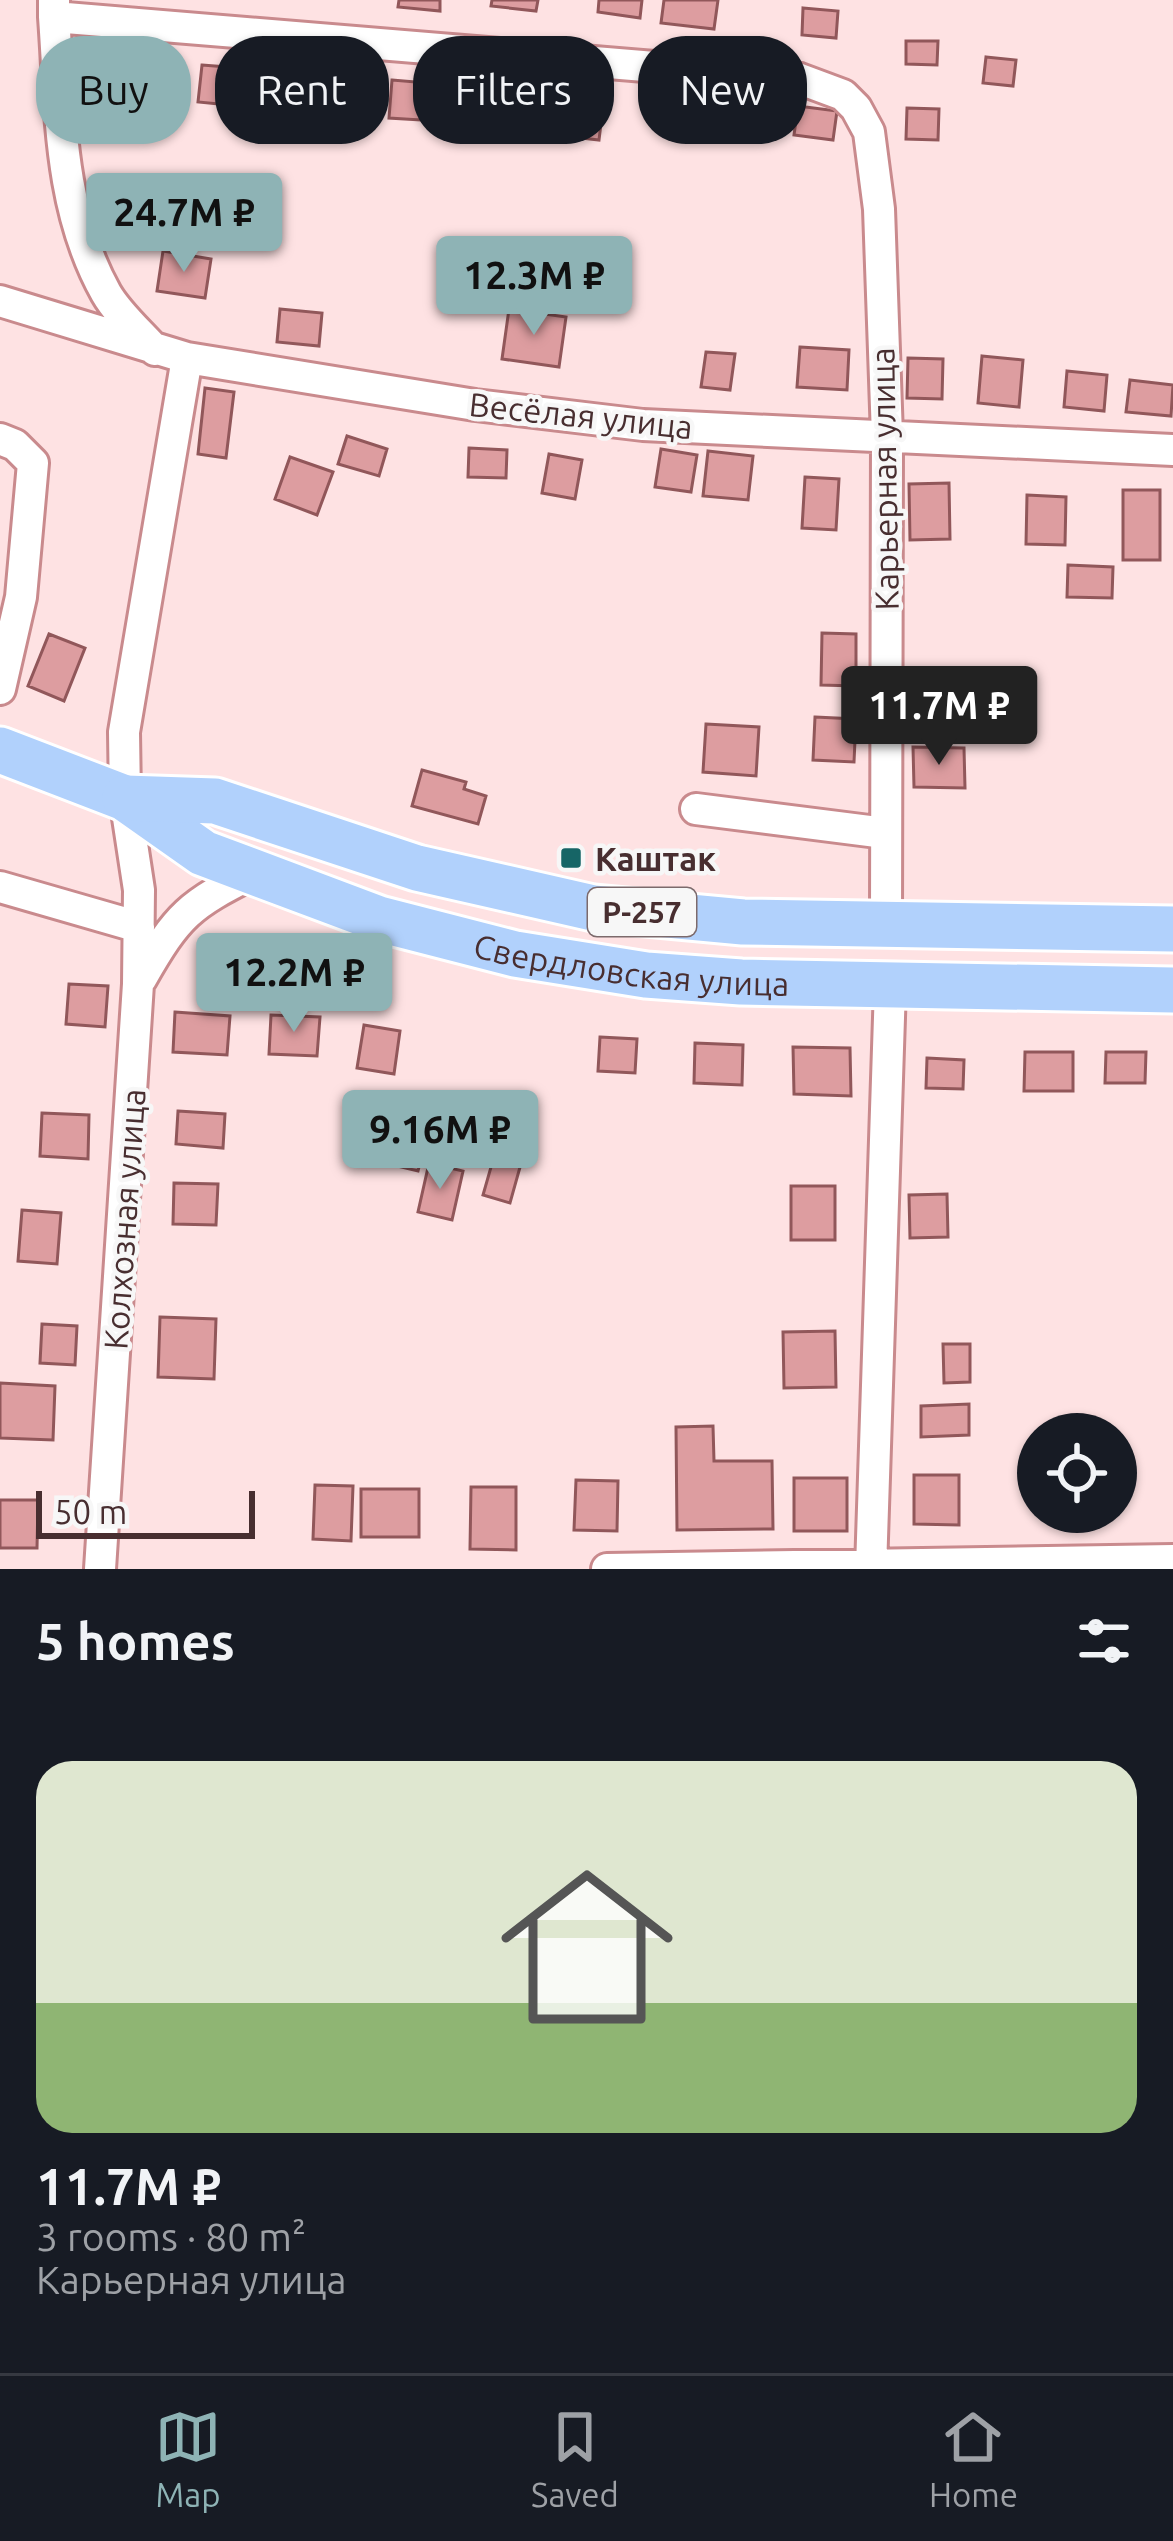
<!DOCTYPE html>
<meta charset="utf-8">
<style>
:root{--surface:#171b24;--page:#20242c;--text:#f1f3f6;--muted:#9ea1a6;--line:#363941;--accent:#8eb3b5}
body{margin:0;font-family:Ubuntu,sans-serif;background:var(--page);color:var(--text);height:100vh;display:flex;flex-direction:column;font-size:45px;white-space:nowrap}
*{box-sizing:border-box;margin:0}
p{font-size:39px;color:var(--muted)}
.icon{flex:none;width:66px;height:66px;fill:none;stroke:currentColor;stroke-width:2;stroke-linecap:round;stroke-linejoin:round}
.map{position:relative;height:1569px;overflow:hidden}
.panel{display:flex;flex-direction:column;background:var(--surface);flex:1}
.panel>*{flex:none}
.guide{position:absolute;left:36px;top:36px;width:1101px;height:108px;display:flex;gap:24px}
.tools{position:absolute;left:1017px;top:1413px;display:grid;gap:24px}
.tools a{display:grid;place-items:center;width:120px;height:120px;border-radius:50%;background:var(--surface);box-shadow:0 3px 9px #0004;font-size:60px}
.scale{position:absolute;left:36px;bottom:30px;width:219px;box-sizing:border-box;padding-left:12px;border:6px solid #482e30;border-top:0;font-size:33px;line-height:42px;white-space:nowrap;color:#482e30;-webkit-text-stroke:9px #f7f7f7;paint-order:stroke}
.price{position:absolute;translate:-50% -102px;padding:0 27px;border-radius:12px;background:var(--accent);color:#111;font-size:39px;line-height:78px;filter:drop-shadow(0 3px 6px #0008)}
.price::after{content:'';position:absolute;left:50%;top:72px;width:36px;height:27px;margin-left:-18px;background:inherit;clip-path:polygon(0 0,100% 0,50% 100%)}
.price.current{background:#222;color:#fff}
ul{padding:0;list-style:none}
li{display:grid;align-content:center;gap:24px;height:636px;padding:0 36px}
li span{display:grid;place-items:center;height:372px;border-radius:36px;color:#555}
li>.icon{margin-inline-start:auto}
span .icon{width:216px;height:216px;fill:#fffc;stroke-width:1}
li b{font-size:51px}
h2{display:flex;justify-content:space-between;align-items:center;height:144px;padding:0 36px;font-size:51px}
.chip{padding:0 42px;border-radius:48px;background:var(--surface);box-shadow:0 3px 9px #0004;font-size:42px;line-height:108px}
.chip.current{background:var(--accent);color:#111}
.menu{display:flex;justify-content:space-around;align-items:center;height:168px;border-top:3px solid var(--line);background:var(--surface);font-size:33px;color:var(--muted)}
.menu a{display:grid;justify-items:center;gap:6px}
.menu .current{color:var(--accent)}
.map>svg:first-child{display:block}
.building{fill:#dd9da0;stroke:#91575a;stroke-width:3}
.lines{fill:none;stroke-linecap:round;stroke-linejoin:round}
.minor-casing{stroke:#c98a8d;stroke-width:36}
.highway-casing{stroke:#fff;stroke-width:51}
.minor{stroke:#fff;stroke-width:30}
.highway{stroke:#b1d1fc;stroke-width:45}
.poi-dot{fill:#166566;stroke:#f7f7f7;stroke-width:4.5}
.labels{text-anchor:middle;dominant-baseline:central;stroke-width:9;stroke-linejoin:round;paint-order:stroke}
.shield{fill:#f7f7f7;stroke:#7c6a6c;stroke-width:3}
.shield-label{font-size:30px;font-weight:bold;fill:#482e30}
.street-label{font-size:33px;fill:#482e30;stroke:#f7f7f7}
.poi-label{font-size:33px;font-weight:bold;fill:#482e30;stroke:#f7f7f7;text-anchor:start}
</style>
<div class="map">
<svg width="1173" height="1569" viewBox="0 0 1173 1569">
<rect width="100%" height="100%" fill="#fee2e3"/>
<path class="building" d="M399,0h41v11l-42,-4z
M492,0h46l-2,11 -45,-5z
M599,0h43l-2,18 -42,-6z
M664,0h54l-4,29 -53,-6z
M803,8l35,3 -2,27 -34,-3z
M906,41h32l-1,24 -31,-1z
M986,57l30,3 -3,26 -30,-3z
M202,65l50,4 -2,38 -52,-5z
M282,73l45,4 -5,38 -44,-5z
M110,74l42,1 -2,44 -43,-2z
M392,80l48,4 -3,37 -48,-3z
M487,87l49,3 -3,38 -49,-3z
M560,94l44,5 -5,41 -44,-5z
M686,101l36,5 -4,31 -35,-4z
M798,106l39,5 -4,29 -39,-5z
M907,108l32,1 -1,31 -32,-1z
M163,251l48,8 -6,39 -48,-7z
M280,309l42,4 -3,33 -42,-4z
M509,309l57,8 -7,50 -57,-8z
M800,347l49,3 -2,40 -50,-3z
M706,352l29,2 -5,36 -29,-3z
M982,356l41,4 -4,47 -41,-4z
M908,358l35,1 -1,40 -35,-1z
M1067,371l40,4 -3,36 -40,-4z
M1130,380l43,5 -2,31 -45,-4z
M205,388l29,4 -8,66 -28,-4z
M347,436l40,13 -8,27 -41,-12z
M469,448l38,2 -1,28 -38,-1z
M661,449l36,6 -6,37 -36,-5z
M708,451l45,5 -5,44 -45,-4z
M549,454l33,6 -7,39 -33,-6z
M290,457l43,15 -16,43 -42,-16z
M805,477l34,2 -3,51 -34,-2z
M949,483l1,56 -40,1 -1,-56z
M1123,490h37v70h-37z
M1027,495l39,2 -1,48 -39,-1z
M1068,565l45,2 -1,31 -45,-1z
M822,633l34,1v52l-35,-1z
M49,634l36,14 -21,53 -36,-15z
M916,695l49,1 -1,39 -49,-1z
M815,717l41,2 -2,43 -41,-2z
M706,724l53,3 -3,49 -53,-4z
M913,747l51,1 1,40 -51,-1z
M422,770l44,12 -2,7 22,7 -8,28 -66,-18z
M69,984l39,2 -3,41 -39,-3z
M175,1012l55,4 -3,39 -54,-3z
M271,1015l49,2 -3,39 -48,-2z
M364,1025l36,6 -6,43 -37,-6z
M600,1037l37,2 -2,34 -37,-2z
M695,1043l48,2 -1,40 -48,-2z
M793,1047l57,1 1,48 -57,-2z
M1025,1052h48v39h-49z
M1106,1052h40l-1,31h-40z
M927,1058l37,2 -1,29 -37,-1z
M178,1111l47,3 -2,34 -47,-4z
M42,1113l47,2 -1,44 -48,-3z
M372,1118l56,13 -10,40 -55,-13z
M495,1153l27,7 -12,43 -27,-8z
M429,1163l34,8 -11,49 -34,-8z
M174,1183l44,1 -2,41 -43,-1z
M791,1186h44v54h-44z
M947,1194l1,43 -38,1 -1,-43z
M22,1210l39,3 -4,51 -39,-3z
M160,1317l56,2 -2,60 -56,-2z
M42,1324l35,2 -2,39 -35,-2z
M835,1331l1,56 -52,1 -1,-56z
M943,1344h27v38l-26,1z
M0,1383l55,3 -2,54 -53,-2z
M969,1404v31l-48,2v-31z
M713,1426l1,35h58l1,68 -96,1 -1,-103z
M914,1475h45v50l-45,-1z
M794,1478h53v53h-53z
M576,1480l42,1 -1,50 -43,-1z
M315,1485l38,1 -2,55 -38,-2z
M471,1487h45v63l-46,-1z
M361,1489h58v48h-58z
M0,1500h38l-1,48h-37z"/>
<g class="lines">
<defs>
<path id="minor" d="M54,0v17l746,62 43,16 13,13 13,24 10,77 8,227 -1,489
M54,17c7,95 4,190 52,276 12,21 33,39 49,57
M0,301l187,57 288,47 168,20 530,25
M0,439l15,6 18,18 -12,134 -21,92
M696,809l189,24
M0,887l139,40
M141,979c37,-65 48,-74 114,-107
M100,1569l38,-585 1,-94 -14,-92 -1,-66 63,-374
M607,1569l566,-9
M871,1569l19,-582"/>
<g id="highway">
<path id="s1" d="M0,750l125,48 78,55 176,66 136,35 131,21 95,7 432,8"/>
<path d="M125,798l90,3 202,67 176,40 150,14 430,7"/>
</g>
</defs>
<use href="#minor" class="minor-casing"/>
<use href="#highway" class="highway-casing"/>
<use href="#minor" class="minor"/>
<use href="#highway" class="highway"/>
</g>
<rect class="poi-dot" x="559" y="846" width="24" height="24" rx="6"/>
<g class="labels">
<rect class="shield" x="588" y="888" width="108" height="48" rx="9"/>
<g class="shield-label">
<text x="642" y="912">Р-257</text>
</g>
<g class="street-label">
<text transform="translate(581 415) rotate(6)">Весёлая улица</text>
<text transform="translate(884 479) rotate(-91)">Карьерная улица</text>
<text stroke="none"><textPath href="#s1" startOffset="675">Свердловская улица</textPath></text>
<text transform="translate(124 1219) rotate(-86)">Колхозная улица</text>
</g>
<g class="poi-label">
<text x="595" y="858">Каштак</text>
</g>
</g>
</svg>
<div class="tools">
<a><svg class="icon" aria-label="locate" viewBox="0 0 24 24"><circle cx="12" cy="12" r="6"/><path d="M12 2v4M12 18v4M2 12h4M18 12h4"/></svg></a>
</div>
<div class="scale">50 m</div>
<b class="price" style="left:184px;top:275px">24.7M ₽</b>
<b class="price" style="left:534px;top:338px">12.3M ₽</b>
<b class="price current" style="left:939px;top:768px">11.7M ₽</b>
<b class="price" style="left:294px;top:1035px">12.2M ₽</b>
<b class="price" style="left:440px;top:1192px">9.16M ₽</b>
<div class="guide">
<a class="chip current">Buy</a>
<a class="chip">Rent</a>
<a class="chip">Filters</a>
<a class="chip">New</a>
</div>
</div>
<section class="panel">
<h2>5 homes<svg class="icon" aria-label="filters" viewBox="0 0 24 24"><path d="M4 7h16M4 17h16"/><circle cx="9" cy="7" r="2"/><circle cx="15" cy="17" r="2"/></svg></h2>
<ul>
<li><span style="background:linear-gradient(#dfe7d0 65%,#8fb573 0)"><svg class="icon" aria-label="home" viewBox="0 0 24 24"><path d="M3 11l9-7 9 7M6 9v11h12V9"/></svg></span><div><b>11.7M ₽</b><p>3 rooms · 80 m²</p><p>Карьерная улица</p></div></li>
</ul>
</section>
<nav class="menu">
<a class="current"><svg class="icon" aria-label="map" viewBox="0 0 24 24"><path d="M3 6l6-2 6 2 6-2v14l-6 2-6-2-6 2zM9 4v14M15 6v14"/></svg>Map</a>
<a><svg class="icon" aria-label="saved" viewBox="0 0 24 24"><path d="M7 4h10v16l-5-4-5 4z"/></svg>Saved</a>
<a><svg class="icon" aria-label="home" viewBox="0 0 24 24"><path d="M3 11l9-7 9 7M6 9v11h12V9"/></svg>Home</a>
</nav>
